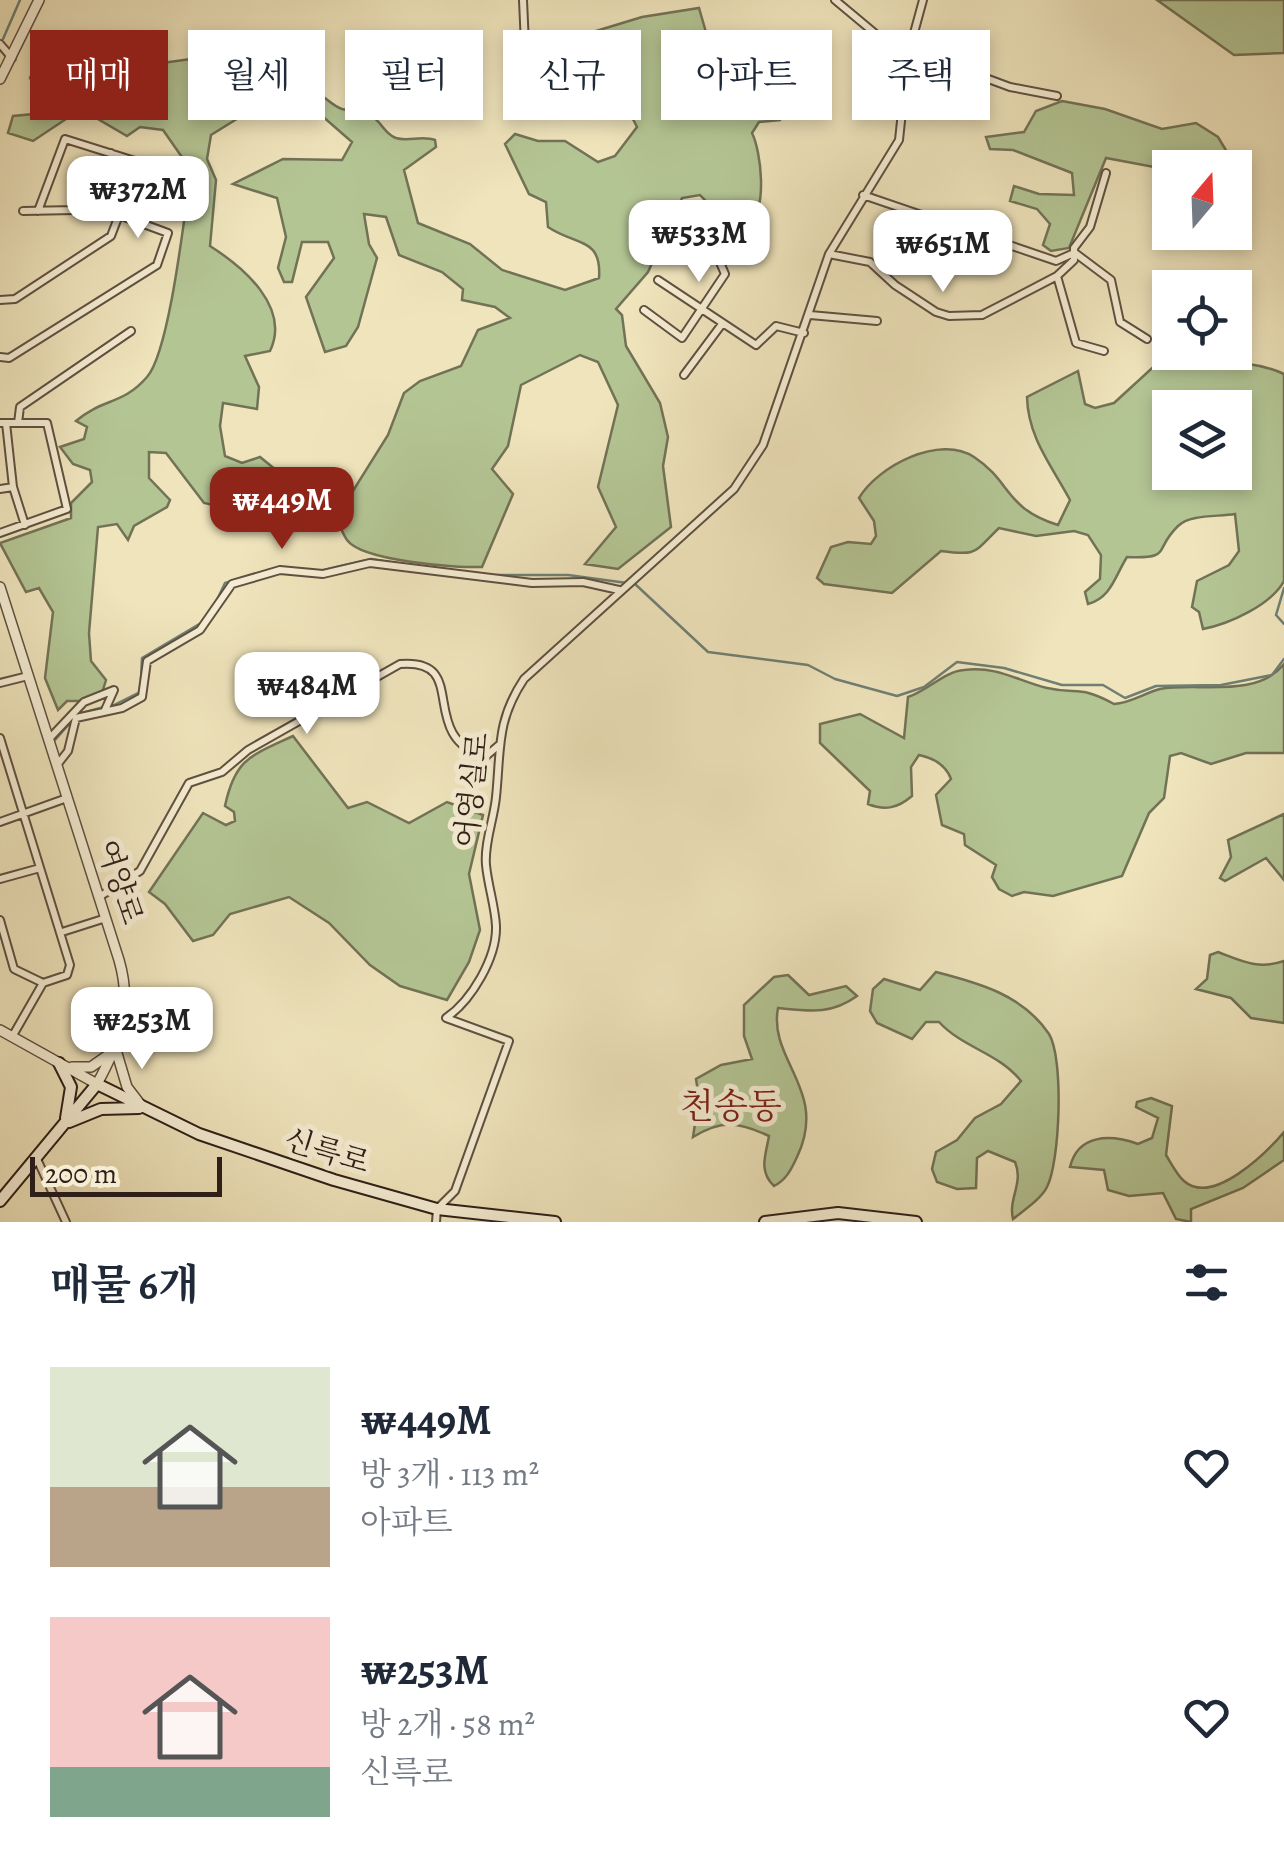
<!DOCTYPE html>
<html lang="ko">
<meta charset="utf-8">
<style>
:root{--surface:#fff;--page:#f2f2f3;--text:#1f2937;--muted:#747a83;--accent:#8f2418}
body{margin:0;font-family:Alegreya,"Noto Serif KR",serif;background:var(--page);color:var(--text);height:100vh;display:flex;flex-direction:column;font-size:38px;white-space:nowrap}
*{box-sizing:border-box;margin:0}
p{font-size:32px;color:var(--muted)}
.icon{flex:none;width:55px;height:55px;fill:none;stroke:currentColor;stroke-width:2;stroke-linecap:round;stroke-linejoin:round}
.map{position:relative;height:1222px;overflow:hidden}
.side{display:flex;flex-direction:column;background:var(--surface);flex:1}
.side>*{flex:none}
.guide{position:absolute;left:30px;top:30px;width:1225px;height:90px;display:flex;gap:20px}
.needle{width:65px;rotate:19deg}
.fabs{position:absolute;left:1152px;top:150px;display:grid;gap:20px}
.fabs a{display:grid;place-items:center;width:100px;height:100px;border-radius:0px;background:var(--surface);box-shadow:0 5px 15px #0003;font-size:50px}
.scale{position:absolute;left:30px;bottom:25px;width:192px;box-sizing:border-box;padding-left:10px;border:5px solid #2f1f18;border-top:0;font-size:28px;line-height:35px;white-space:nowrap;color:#2f1f18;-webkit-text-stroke:8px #f5edd3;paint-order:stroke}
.price{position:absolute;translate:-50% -85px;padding:0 22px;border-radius:20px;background:#fff;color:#222;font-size:32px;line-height:65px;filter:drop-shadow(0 2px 5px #0008)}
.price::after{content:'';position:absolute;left:50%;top:60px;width:30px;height:22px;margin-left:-15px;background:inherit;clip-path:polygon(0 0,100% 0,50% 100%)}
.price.selected{background:var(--accent);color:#fff}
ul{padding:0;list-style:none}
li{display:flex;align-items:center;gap:30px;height:250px;padding:0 50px}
li span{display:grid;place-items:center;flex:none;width:280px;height:200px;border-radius:0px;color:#555}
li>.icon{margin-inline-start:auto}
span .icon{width:120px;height:120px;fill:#fffc;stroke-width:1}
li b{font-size:42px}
h2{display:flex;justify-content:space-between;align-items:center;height:120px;padding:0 50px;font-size:42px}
.tag{padding:0 35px;border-radius:0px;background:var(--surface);box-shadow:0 5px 15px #0003;font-size:35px;line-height:90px}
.tag.selected{background:var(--accent);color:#fff}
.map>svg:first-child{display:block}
.green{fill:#b4c594;stroke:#727256;stroke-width:2.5;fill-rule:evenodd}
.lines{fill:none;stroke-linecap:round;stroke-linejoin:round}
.stream{stroke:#6f7f73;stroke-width:2.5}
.minor-casing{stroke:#5f5041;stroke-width:10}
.tertiary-casing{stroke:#5f5041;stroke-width:12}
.secondary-casing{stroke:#2f1f18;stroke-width:14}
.minor{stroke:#f5edd3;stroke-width:6}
.tertiary{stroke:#f5edd3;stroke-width:9}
.secondary{stroke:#f5edd3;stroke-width:10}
.labels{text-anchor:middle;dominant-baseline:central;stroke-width:10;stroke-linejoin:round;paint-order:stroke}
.street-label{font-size:30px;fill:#2f1f18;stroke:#f5edd3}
.quarter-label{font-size:35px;fill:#7a1f14;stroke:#f5edd3}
</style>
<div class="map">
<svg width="1284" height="1222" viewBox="0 0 1284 1222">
<rect width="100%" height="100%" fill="#efe4bc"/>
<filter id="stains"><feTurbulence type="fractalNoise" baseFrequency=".002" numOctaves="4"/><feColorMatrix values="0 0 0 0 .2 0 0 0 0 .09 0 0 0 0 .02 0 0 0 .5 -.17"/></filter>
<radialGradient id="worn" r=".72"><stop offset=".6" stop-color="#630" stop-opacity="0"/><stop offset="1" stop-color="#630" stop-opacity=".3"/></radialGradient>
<path class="green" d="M1157,0h127v53l-50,2z
M699,8l11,38 42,2 32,16 17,16 -21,40 -21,2 -7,11c9,18 16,76 -3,90 -9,7 -22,3 -32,1v-12l-17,-17 -18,3 -34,74 -32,37 6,6 4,31 34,57 8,34 -5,29 8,61 -53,42 -33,-5 31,-37 -18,-40 20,-82 -20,-43 -18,-7 -59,30 -13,61 -16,23 21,25 -31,73c-26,1 -120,-6 -135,-27 -4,-5 -7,-15 -11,-22l52,-83 16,-42 16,-12 41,-15 17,-36 32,-12 -15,-11 -33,-7 1,-11 -21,-17 -43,-17 -13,-38 -22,-3 5,30 8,14 -19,69 -12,19 -21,6 -19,-55 28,-39 -6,-16h-26l-10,40h-8l-6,-14 8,-31 -9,-39 -44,-14 50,-25 59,1 10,-18 -31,-27 2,-11 -23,-10 9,-5c14,4 21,16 33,20 12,3 20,2 31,8 9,6 12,17 23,21 12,4 26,-3 39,2l1,7 -32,23 14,53 52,21 32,26 63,20 34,-12c3,-41 -23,-32 -51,-51l-2,-25 -17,-8 -24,-50 10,-10 23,7h27l33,21 17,-6 22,-29c-15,-32 -60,-68 -94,-75l17,-10 82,-25z
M198,58c35,4 53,24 42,59l-29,18 -4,24 9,21 -6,66c33,21 81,61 60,105l-25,5 14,31 -2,22 -34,-6 -3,23 5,30 17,7 18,-6 16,13 -8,35 -19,8 -45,-10 -38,-50 -17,-1v26l21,22 -3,7 -33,19 -6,14 -11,-16 -19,3 -9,106 2,28 15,19 -4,13 -18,8h-17l-9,9 -13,-32 8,-66 -14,-24 -13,4 -26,-49 71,-25v-15l21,-21 -2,-12 -17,-6 -13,-17 24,-8 3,-12 -11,-6c27,-23 47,-16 71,-44 23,-26 38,-167 44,-207l-28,-40 -23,-3 -13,9 -31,-18 -21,-5 -42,28 -25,-8 5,-17 42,-4 -25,-34 7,-16 46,12z
M1062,101l43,8 57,20 34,-6 22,14 12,20 -30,2 -5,8 -25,1v24l-5,-23 -59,-11 -37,90 -18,3 -8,-6 7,-21 -13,-15 -27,-8 4,-15 25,8 35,1 -2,-22 -59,-23 -23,-1 -4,-12 38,-5 12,-21z
M1163,358c40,8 83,-2 121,16v207c-13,24 -55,43 -81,48l-4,-17 -7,-5 5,-26 32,-16 10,-14 -4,-37c-17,3 -45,0 -57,12 -25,24 -5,33 -51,31 -12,19 -16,41 -39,47l-3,-12 15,-13 1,-24 -13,-20 -14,-4 -38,5 -37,-8c-26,25 -21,28 -58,23l-49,42 -68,-9 -7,-6 14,-31 17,-5 23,2 5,-8 -2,-15 -15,-23c19,-32 81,-64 115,-41 38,25 30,51 84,68l12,-25c-18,-34 -42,-62 -43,-103l51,-26 7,33 10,4 19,-5zM1170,408h65v64h-65z
M1284,664v89h-38l-35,11 -30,-11 -11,3 -6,42 -15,15 -27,63 -69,20 -29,-4 -12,4 -13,-7 -7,-12 4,-12 -31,-20 -1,-11 -22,-9 -6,-30 15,-16c-5,-14 -18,-21 -32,-24l-8,12 1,29c-14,12 -27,15 -44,8l2,-13 -50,-48v-19l40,-10 44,24 4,-41c19,-6 37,-26 56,-27 35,-4 53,11 83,18 31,7 33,-3 67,16 17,-1 30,-11 46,-15 38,-7 96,10 124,-25z
M293,736l55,72 19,-6 42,21 38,-21 36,13 -14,59 11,56 -11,32 -22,38 -47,-14 -30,-21 -41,-42 -40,-26 -59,17 -17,21 -20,6 -28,-37 -16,-12 54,-79 23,12 9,-4 -1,-9 -9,-6c10,-47 25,-50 68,-70z
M1284,814v66l-18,-22 -41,23 -5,-3 11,-21 -3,-17z
M1218,952c24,9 40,18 66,9v62l-33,-5 -20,-20 -35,-9 11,-10 3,-24z
M936,972c43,11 87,23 113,62 15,24 11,128 -2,153 -6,12 -23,23 -34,32 -5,-21 11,-36 2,-57l-27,-11 -11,7 -1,30 -19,1 -20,-7 -5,-13 4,-17 21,-12 18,-22 26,-14 20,-23c-22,-28 -58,-33 -82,-59h-13l-14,17 -35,-16 -7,-12 3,-22 11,-10 36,11z
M788,975l21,20 37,-9 11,10c-26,19 -48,15 -79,12 -10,53 51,82 19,149 -6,13 -11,23 -23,29 -16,-15 -8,-32 -5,-50 -30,-14 -47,-17 -76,1l6,-39 -3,-19 25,-14 31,-6 -8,-23v-31l30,-28z
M1151,1098l21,8 -6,49c5,8 11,20 18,26 29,26 84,-30 100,-49v28l-41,28 -52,21v13l-15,-3 -13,-26 -34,3 -21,-6 -4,-20 -34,-3c8,-33 40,-33 68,-23l14,-6 6,-20 -22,-11 1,-5z"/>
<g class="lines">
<path class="stream" d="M3,39l17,-39
M319,571l52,-12 37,6
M496,575h72l59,8
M635,584l73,68 100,13 27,14 62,17 27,-9 33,-25 47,6 58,17h41l22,13 31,-12 65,-1 51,-10 12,-16
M1284,588l-8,27 8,9
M217,600l8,-17 61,-16
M141,680l1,-22 59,-35
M112,706l28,-14
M55,740l23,-26 26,-7"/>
<defs>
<path id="minor" d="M523,0l2,45 8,6
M835,0l48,40 127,47 47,9
M0,44l12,14
M863,195l193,66 18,-8
M23,211l52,-1 18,-7 18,-50
M38,211l27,-72 105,33
M140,223l19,-55
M1075,253l36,27 9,42 27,17
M829,254l41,8 25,23 41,27 13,4 33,-1 75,-39 17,-16v-12l16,-21 16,-54
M1057,276l19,67 28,8
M658,280l98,65 20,-19 28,7
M0,300l15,-1 96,-63 8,-21 49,18 -11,32 -148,93 -9,-1
M644,310l38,28 43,-64 -23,-53
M810,315l67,6
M684,375l38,-51
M0,423h47l20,86 -67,24
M6,423l7,64 12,38
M18,423l2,-16 111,-76
M0,489l13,-2
M0,683l28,-7
M0,738l70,227 -3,10 -24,8 -31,54
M49,739l35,-37 30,-12 -9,20
M57,765l11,-14 8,-33 46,-10 20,-11 5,-36 53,-31 32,-46 48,-14 43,4 47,-11 162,20 51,-1 36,8
M0,822l67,-24
M0,879l40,-11
M99,897l41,-26 49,-88 33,-11 26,-22 152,-86c72,-6 15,71 85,93l14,-12
M0,920l14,49 29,14
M62,932l44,-14
M37,1159l29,63
M436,1222l1,-13 18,-18 54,-150 -63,-23c25,-17 51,-60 50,-92 -1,-20 -8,-40 -10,-61 -2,-22 8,-46 10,-68 5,-48 0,-76 28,-118l210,-190 29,-44 66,-191 70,-114 9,-85 15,-55"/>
<path id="tertiary" d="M0,79l39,-79
M0,587l119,373c14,48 1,82 -22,124l-97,-54
M116,1050l11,37 13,17
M72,1067h19l20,-14"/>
<path id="secondary" d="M59,1063l12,24 -5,31
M69,1122l32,-13 38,-1
M0,1201l97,-117 102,50 135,46 103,29 118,13
M765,1222l73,-9 78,9"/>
</defs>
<use href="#minor" class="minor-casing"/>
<use href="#tertiary" class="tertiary-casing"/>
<use href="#secondary" class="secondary-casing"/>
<use href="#minor" class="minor"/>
<use href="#tertiary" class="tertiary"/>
<use href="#secondary" class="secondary"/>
</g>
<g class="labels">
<g class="street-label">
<text transform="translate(472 790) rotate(-84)">어영실로</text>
<text transform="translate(120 882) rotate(72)">여양로</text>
<text transform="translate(327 1151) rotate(17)">신륵로</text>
</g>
<g class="quarter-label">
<text x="731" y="1106">천송동</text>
</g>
</g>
<rect width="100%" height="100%" filter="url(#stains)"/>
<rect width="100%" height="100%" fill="url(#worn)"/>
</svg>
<div class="fabs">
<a><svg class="needle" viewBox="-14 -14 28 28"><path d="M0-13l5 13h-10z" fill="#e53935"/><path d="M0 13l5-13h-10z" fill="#747a83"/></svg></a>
<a><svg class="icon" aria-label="locate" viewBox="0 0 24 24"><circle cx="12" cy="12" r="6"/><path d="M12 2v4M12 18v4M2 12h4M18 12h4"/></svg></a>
<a><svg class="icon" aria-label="layers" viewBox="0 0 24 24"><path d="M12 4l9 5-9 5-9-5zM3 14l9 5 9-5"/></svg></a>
</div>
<div class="scale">200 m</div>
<b class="price" style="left:138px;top:241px">₩372M</b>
<b class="price" style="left:699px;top:285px">₩533M</b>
<b class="price" style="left:943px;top:295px">₩651M</b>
<b class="price selected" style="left:282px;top:552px">₩449M</b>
<b class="price" style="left:307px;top:737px">₩484M</b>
<b class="price" style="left:142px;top:1072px">₩253M</b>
<div class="guide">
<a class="tag selected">매매</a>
<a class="tag">월세</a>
<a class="tag">필터</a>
<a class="tag">신규</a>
<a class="tag">아파트</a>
<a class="tag">주택</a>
</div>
</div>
<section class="side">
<h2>매물 6개<svg class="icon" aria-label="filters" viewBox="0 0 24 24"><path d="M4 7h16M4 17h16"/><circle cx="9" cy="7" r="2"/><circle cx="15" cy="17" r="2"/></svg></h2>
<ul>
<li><span style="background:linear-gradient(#dfe7d0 60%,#b9a48a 0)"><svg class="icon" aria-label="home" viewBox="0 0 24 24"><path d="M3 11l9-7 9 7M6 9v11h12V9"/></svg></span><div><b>₩449M</b><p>방 3개 · 113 m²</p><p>아파트</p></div><svg class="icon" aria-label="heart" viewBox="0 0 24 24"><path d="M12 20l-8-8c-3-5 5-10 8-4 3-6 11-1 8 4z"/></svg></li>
<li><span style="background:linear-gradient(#f6c9c9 75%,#7fa58c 0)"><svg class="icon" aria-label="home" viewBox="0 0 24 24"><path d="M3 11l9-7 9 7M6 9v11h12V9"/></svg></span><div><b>₩253M</b><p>방 2개 · 58 m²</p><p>신륵로</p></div><svg class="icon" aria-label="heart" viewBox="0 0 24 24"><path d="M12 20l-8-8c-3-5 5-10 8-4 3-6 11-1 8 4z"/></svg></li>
</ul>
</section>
